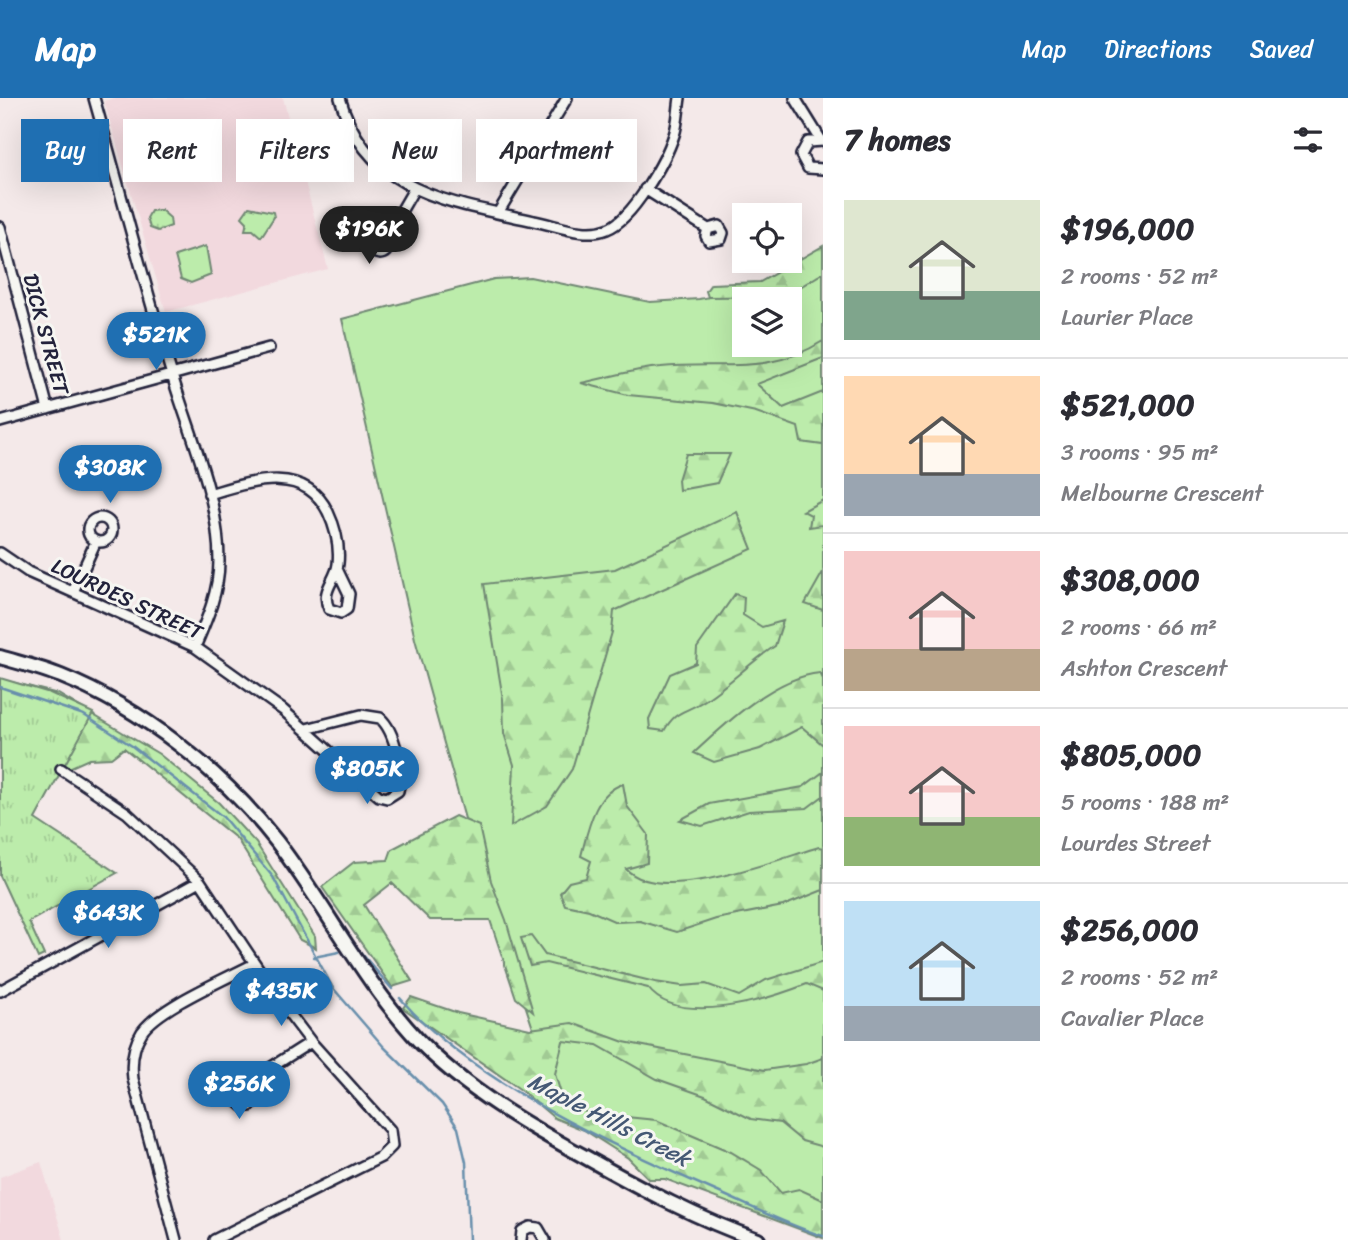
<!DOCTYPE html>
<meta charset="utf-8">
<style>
:root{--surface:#fff;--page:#f7f7f7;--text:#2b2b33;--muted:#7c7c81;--line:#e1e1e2;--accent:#1f6fb2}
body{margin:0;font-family:Sriracha,sans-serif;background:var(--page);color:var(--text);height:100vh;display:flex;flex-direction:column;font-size:26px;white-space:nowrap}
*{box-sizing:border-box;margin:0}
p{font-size:23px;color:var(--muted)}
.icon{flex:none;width:38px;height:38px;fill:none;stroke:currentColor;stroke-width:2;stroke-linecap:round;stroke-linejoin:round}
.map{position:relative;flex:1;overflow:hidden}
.drawer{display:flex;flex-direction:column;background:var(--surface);width:525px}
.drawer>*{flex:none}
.hud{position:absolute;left:21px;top:21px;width:665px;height:63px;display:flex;gap:14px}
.buttons{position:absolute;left:732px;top:105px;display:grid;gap:14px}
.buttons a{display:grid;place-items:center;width:70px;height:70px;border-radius:0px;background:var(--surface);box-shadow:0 7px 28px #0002;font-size:35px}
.price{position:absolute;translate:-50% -60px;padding:0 16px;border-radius:24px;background:var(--accent);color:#fff;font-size:23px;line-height:46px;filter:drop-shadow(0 2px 4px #0008)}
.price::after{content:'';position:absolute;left:50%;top:42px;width:21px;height:16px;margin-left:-10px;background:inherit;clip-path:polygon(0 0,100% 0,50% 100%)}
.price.on{background:#222;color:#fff}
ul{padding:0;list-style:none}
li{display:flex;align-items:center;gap:21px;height:175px;padding:0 21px}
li+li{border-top:2px solid var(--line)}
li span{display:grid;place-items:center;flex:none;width:196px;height:140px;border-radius:0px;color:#555}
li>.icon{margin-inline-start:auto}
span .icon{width:84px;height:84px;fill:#fffc;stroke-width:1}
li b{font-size:30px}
h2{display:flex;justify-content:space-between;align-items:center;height:84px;padding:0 21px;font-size:30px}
.chip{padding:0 24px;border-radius:0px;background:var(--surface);box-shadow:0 7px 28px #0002;font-size:24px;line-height:63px}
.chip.on{background:var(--accent);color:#fff}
header{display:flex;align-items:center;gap:42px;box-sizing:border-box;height:98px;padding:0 35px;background:var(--accent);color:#fff}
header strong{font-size:33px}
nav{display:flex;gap:38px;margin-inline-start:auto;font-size:24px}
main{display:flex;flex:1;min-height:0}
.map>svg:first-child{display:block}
.built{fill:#f2d9de}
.grass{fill:#bcecab;stroke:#6f8773;stroke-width:2;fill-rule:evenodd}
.forest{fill:url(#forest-firs);stroke:#6f8773;stroke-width:2}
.park{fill:url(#park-tufts);stroke:#6f8773;stroke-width:2}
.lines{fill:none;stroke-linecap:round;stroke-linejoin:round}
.stream{stroke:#688fac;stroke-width:2.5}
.minor-casing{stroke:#22223b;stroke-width:14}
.secondary-casing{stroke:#22223b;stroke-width:18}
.minor{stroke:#f6f6f2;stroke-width:9}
.secondary{stroke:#f6f6f2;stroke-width:12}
.labels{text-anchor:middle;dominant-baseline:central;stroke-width:6;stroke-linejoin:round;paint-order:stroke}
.street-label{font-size:21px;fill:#22223b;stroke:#f6f6f2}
.water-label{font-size:23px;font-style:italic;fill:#455874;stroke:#f6f6f2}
</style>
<header>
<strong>Map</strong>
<nav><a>Map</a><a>Directions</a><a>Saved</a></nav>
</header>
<main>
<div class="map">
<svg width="823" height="1142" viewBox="0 0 823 1142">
<defs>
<pattern id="forest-firs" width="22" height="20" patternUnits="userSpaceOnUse" patternTransform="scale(1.75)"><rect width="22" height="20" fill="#bcecab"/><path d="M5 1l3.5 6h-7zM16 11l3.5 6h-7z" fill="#a1ca94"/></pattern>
<pattern id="park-tufts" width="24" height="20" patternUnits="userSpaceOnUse" patternTransform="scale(1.75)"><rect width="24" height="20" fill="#bcecab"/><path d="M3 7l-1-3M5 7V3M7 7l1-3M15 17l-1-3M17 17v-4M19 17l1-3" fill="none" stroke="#a1ca94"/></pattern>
</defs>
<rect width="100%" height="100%" fill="#f4e9e9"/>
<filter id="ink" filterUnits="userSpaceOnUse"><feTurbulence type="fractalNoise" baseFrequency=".0143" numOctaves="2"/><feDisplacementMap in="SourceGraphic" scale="14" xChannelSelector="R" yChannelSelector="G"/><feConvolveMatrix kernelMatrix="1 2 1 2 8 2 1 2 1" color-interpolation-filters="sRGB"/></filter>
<g filter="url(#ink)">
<path class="built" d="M115,0h168l45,171 -162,43 -62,-211z
M41,1064l23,78h-64v-63z"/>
<path class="grass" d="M249,109l24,5 1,5 -13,20 -8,-7h-8l2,-8 -5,-5z
M206,148l5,29 -20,8 -10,-4 -6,-23z
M823,156v974l-266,-127 -85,-257 -57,-205 -73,-320 152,-40 36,-2 120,25 49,-3 59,-11zM744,201h45v46h-45z"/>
<path class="forest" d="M823,148v27l-38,23 -77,1 -2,-6 5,-7 49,-2z
M823,243v17l-66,26 26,24 40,-16v53l-22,-3 -3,-15 -42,-15 -43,-9 -85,-8 -47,-12c26,-5 53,-14 80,-16 60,-6 107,9 162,-26z
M686,356h44l-13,29 -38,7 -1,-10z
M823,402v25l-14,2 2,-12 -8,-4z
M737,414l15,37 -138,62 -2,21 -40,137 -25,37 -36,20 3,-61 -10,-32 -1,-34 -19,-115 131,-15z
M823,474v38l-18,-6z
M735,496l9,3 -1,18 19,12 21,-6 -8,25c-26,17 -47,40 -73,56 -19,12 -26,8 -38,29l-14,-2 -1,-10 21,-45 26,-11 1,-15z
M820,575l3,6v66l-21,-18 -42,22 -46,13 -20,-9c32,-30 81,-76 126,-80z
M0,581l58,15 101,60 60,49 37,40 59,93 1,12 -16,-8 -63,-101 -113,-91 -13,10 -22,1 -20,9 -17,1z
M823,674v24l-16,12 -58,3 -47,15 -22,-6 29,-16 94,-17z
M623,686l4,22 21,28 -1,29 -21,6c35,37 149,-9 193,-22l4,1v42l-40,16 -67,13 -39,13 -37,-11 -24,1 -27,-12 -24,-5 -5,-12 9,-11 17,-4 5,-17 -10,-5c7,-26 13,-63 42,-72z
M455,718l24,10 12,55 15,39 27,92 -17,-14 -26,-78h-60l-38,-37 -28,22 48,76 -20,6 -70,-100 32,-25 34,-2 4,-11z
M531,838l14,19 110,27 27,4 24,-2 33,12 27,-16 57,-18v29l-16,-7c-38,15 -128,44 -159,4l-102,-25 -16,3 -9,-28z
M411,899l47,16 72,16 42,-6 52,19 141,28 41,-6 17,-6v89l-21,-6 -22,-18 -29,-4 -46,-23 -48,-17 -60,-34 -34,-4 -8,33 7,23 25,16 69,7 75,32 30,18 20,23 18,-4 24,11v38l-158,-59h-16l-21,-21 -44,-28 -30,-12 -33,-28 -118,-82z"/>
<path class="park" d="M161,112l9,8 1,8 -13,5 -8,-3 -3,-10 4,-7z
M0,580l50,15 43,20 -58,106 82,54 -88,49 15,33 -6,3 -38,-82z"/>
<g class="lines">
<path class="stream" d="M0,589l84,28 48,31 91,71 50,60 60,111 51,59 58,57 16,24 8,34 3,78
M357,850l35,41
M314,859l25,-5
M400,900c72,85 219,151 320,195 34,15 68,32 103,43"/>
<defs>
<path id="minor" d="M94,0c26,92 50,185 78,277 18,60 47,123 47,186 0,31 -12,58 -24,86
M340,0c27,96 110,104 194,123 22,4 51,17 73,8 25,-9 59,-69 67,-94 4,-11 4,-25 6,-37
M795,0l26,42
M823,43l-15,1 -7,13 7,13 15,1
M645,91l63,40 11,-3 4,7 -2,6 -12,2 -3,-5 2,-7
M498,115l69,-115
M0,129l48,182
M372 148a8 8 0 1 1 16 0a8 8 0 1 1-16 0Z
M385,141l29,-50
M0,324l269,-74
M209,396c41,-12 95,-31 119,18 8,17 12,34 10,52 -2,17 -18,26 -9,45l12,4 6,-4 2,-15 -12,-25
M88 432a12 12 0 1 1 24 0a12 12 0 1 1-24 0Z
M0,455l28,19 167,75 88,63 96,86 8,2 11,-7c6,-19 -3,-60 -18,-73l-19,-3 -55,14
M73,494l23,-51
M61,671l66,44 73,68 82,123 29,38 79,88 2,16 -11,11 -167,83
M0,893l200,-110
M248,984l9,8v9l-7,7h-7l-9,-8 3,-13 11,-3 63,-40
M176,1142l-43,-161c-2,-16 0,-33 9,-47 17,-25 84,-53 112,-68
M521,1142l1,-9 8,-4 8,1 7,12"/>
<path id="secondary" d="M0,559c20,6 41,11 61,19 82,33 161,95 216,166 50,65 85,138 141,198 48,50 109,85 169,118 55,31 111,61 171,82"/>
</defs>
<use href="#minor" class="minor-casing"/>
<use href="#secondary" class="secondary-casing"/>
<use href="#minor" class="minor"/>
<use href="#secondary" class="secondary"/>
</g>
</g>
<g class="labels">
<g class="street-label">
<text transform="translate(46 236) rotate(75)">DICK STREET</text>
<text transform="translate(127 501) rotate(25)">LOURDES STREET</text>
</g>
<g class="water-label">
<text transform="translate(609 1022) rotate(27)">Maple Hills Creek</text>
</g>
</g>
</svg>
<div class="buttons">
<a><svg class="icon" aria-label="locate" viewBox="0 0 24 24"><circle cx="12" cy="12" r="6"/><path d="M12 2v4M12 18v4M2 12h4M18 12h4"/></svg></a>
<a><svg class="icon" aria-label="layers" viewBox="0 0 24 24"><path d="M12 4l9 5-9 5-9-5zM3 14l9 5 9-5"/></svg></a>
</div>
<b class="price on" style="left:369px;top:168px">$196K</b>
<b class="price" style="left:156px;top:274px">$521K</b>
<b class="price" style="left:110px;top:407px">$308K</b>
<b class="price" style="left:367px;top:708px">$805K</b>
<b class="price" style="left:108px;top:852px">$643K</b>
<b class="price" style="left:281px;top:930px">$435K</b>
<b class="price" style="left:239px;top:1023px">$256K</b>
<div class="hud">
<a class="chip on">Buy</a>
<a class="chip">Rent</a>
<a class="chip">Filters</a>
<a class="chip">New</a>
<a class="chip">Apartment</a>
</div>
</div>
<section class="drawer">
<h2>7 homes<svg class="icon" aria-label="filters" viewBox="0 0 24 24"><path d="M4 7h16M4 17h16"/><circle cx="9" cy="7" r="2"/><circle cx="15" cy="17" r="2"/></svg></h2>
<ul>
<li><span style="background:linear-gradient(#dfe7d0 65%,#7fa58c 0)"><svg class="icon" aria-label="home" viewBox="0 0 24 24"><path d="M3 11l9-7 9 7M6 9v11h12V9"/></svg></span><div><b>$196,000</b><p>2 rooms · 52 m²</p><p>Laurier Place</p></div></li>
<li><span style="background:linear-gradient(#ffd9b3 70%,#9aa5b1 0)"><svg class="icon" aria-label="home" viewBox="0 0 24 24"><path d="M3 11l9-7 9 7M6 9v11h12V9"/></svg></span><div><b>$521,000</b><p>3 rooms · 95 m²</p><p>Melbourne Crescent</p></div></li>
<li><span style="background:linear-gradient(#f6c9c9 70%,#b9a48a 0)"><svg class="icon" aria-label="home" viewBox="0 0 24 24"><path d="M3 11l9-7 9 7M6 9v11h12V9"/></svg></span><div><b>$308,000</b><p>2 rooms · 66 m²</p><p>Ashton Crescent</p></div></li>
<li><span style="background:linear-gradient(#f6c9c9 65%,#8fb573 0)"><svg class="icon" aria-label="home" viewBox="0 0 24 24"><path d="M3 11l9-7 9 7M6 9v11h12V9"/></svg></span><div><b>$805,000</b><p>5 rooms · 188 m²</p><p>Lourdes Street</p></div></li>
<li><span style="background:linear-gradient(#bfe0f5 75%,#9aa5b1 0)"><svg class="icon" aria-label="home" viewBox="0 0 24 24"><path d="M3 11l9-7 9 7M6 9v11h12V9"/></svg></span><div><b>$256,000</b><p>2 rooms · 52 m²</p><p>Cavalier Place</p></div></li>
</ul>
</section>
</main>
